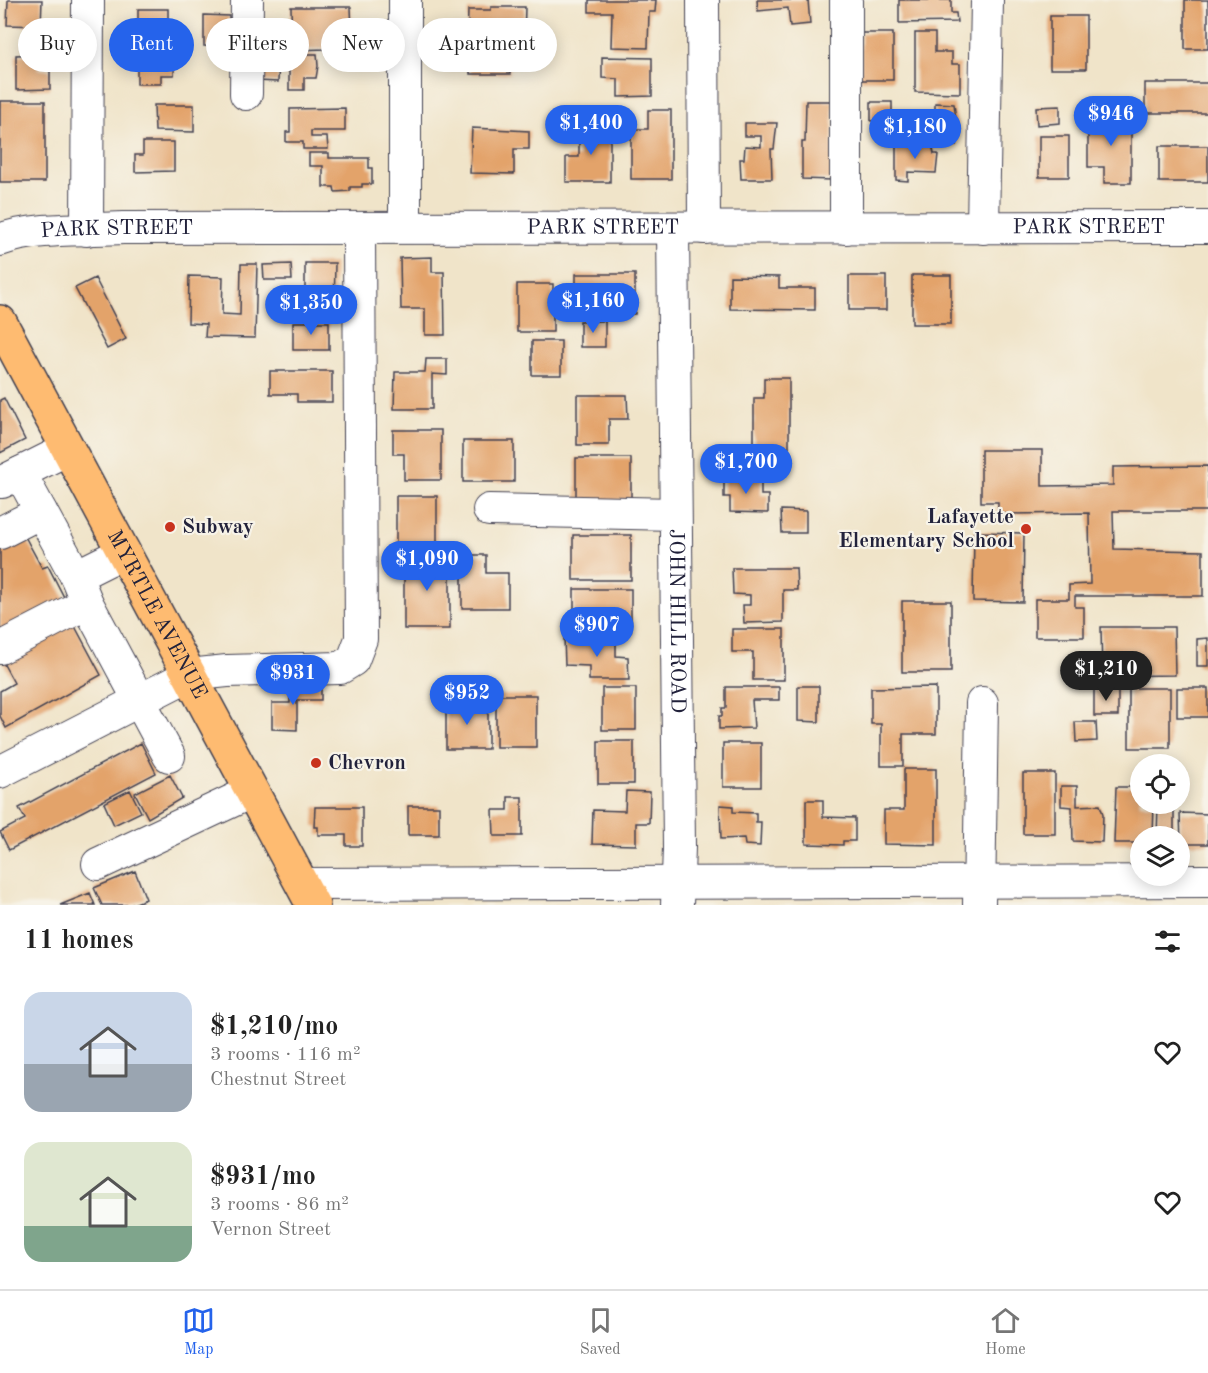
<!DOCTYPE html>
<meta charset="utf-8">
<style>
:root{--surface:#fff;--page:#f6f6f6;--text:#222;--muted:#767676;--line:#e0e0e0;--accent:#2563eb}
body{margin:0;font-family:"Old Standard TT",serif;background:var(--page);color:var(--text);height:100vh;display:flex;flex-direction:column;font-size:22px;white-space:nowrap}
*{box-sizing:border-box;margin:0}
p{font-size:20px;color:var(--muted)}
.icon{flex:none;width:33px;height:33px;fill:none;stroke:currentColor;stroke-width:2;stroke-linecap:round;stroke-linejoin:round}
.map{position:relative;height:905px;overflow:hidden}
.sheet{display:flex;flex-direction:column;background:var(--surface);flex:1}
.sheet>*{flex:none}
.guide{position:absolute;left:18px;top:18px;width:600px;height:54px;display:flex;gap:12px}
.tools{position:absolute;left:1130px;top:754px;display:grid;gap:12px}
.tools a{display:grid;place-items:center;width:60px;height:60px;border-radius:50%;background:var(--surface);box-shadow:0 3px 15px #0003;font-size:30px}
.price{position:absolute;translate:-50% -51px;padding:0 14px;border-radius:21px;background:var(--accent);color:#fff;font-size:20px;line-height:39px;filter:drop-shadow(0 2px 3px #0008)}
.price::after{content:'';position:absolute;left:50%;top:36px;width:18px;height:14px;margin-left:-9px;background:inherit;clip-path:polygon(0 0,100% 0,50% 100%)}
.price.active{background:#222;color:#fff}
ul{padding:0;list-style:none}
li{display:flex;align-items:center;gap:18px;height:150px;padding:0 24px}
li span{display:grid;place-items:center;flex:none;width:168px;height:120px;border-radius:18px;color:#555}
li>.icon{margin-inline-start:auto}
span .icon{width:72px;height:72px;fill:#fffc;stroke-width:1}
li b{font-size:26px}
h2{display:flex;justify-content:space-between;align-items:center;height:72px;padding:0 24px;font-size:26px}
.tag{padding:0 21px;border-radius:27px;background:var(--surface);box-shadow:0 3px 15px #0003;font-size:21px;line-height:54px}
.tag.active{background:var(--accent);color:#fff}
.tab-bar{display:flex;justify-content:space-around;align-items:center;height:84px;border-top:2px solid var(--line);background:var(--surface);font-size:16px;color:var(--muted)}
.tab-bar a{display:grid;justify-items:center;gap:3px}
.tab-bar .active{color:var(--accent)}
.map>svg:first-child{display:block}
.building{fill:#e3a36b}
.lines{fill:none;stroke-linecap:round;stroke-linejoin:round}
.minor-casing{stroke:#413f50;stroke-width:34}
.major-casing{stroke:#413f50;stroke-width:36}
.minor{stroke:#fff;stroke-width:32}
.major{stroke:#febb71;stroke-width:33}
.poi-dot{fill:#c8321e;stroke:#f7f3e8;stroke-width:2}
.labels{text-anchor:middle;dominant-baseline:central;stroke-width:4.5;stroke-linejoin:round;paint-order:stroke}
.street-label{font-size:21px;fill:#22223b;stroke:#f7f3e8}
.poi-label{font-size:21px;font-weight:bold;fill:#22223b;stroke:#f7f3e8;text-anchor:start}
</style>
<div class="map">
<svg width="1208" height="905" viewBox="0 0 1208 905">
<rect width="100%" height="100%" fill="#f7f3e8"/>
<filter id="ink" filterUnits="userSpaceOnUse"><feTurbulence type="fractalNoise" baseFrequency=".0167" numOctaves="2"/><feDisplacementMap in="SourceGraphic" scale="12" xChannelSelector="R" yChannelSelector="G"/><feConvolveMatrix kernelMatrix="1 2 1 2 8 2 1 2 1" color-interpolation-filters="sRGB"/></filter>
<filter id="wash" filterUnits="userSpaceOnUse"><feTurbulence type="fractalNoise" baseFrequency=".008" numOctaves="4" result="noise"/><feDisplacementMap in="SourceGraphic" scale="24" xChannelSelector="R" yChannelSelector="G"/><feGaussianBlur stdDeviation="1.35" result="paint"/><feColorMatrix in="noise" values="0 0 0 0 0 0 0 0 0 0 0 0 0 0 0 0 0 1.4 0 .05"/><feComposite in="paint" operator="in"/></filter>
<g filter="url(#wash)">
<rect width="100%" height="100%" fill="#f0e4c9"/>
<g id="blocks">
<path class="building" d="M8,0h34l-1,26 -34,-1z
M589,0h67l-1,12h-6l-1,36 -37,-1 1,-35h-23z
M757,0h51l2,24 -20,2 -2,-18 -30,3z
M899,0h52v13h5l1,9 -58,1z
M1185,0h23v49h-23z
M291,7h60l1,25h-25v17l-35,1z
M491,7h34l-1,32h-13l-1,35h-40v-26h-3l1,-38h23z
M138,9h30v13h4v17l-34,1z
M204,15l25,1v31l-25,-1z
M1050,16h36v53h-36z
M861,33h32v47h-32z
M915,33h20v19h17v12h8v29l-45,-1z
M38,54v15l12,1v19l-34,1v-35z
M289,54h28l1,12 -2,12h-12v12h-15z
M137,55h24v4l13,1v15h-13v9h-24z
M258,57h21l-1,25 -20,-1z
M602,57l50,1v38l-34,1v-18l-16,-1z
M1145,83h63v30h-63z
M0,101h45v81h-45z
M806,101h27l-1,79 -30,-1v-37h3z
M871,102h21v19h-21z
M935,103l19,1 4,30 -2,11 -21,-1z
M154,105h40v27l-39,-1z
M1060,106v17l-23,2 -1,-18z
M345,108v23h-34v6h16l1,12h-25v-7h-17v-10h4v-23z
M648,110h23v69h-40v-50h17z
M1088,116h43v67h-27v-16h-16z
M745,123h32l-3,26h-3l1,30h-31l-1,-20h4l1,-13 16,1v-11h-16z
M579,125h31v57h-44v-25h13z
M472,128l57,3v18h-15v25l-44,-1z
M1039,136h30v41h-30z
M143,142h31v29l-39,1v-17h8z
M896,143l36,1 2,10h4l-2,19 -28,-1v9l-12,-1z
M1159,146h49v36h-49z
M309,153h20v5h40v10h3v16h-10v3h-12v4l-15,1 -1,-5h-11v-21h-14z
M432,257v15h12l1,63h-20v-26h-24l-1,-51z
M305,263h30l-1,48 -29,-1z
M241,264h16l-2,74 -50,-1 1,-13 -18,-1 1,-47 34,1 -1,37 18,1z
M291,264l1,16h-28l-1,-15z
M576,274h59v40h-59z
M912,275h39v49h-39z
M730,276l49,1v11h36v22l-85,-1z
M849,276h37v34h-37z
M95,278l31,61 -19,10 -32,-61z
M517,284h36v48h-36z
M580,321h25v26h-25z
M293,322h36v28h-36z
M532,341h29v34h-29z
M426,359h21v16l-15,-1v35h-38l1,-37h30z
M270,371h62v31h-35v-8h-27z
M764,378h25v70h-35v-50h10z
M577,395h50l1,24h-19v26h-32z
M4,398l21,42 -25,13v-53z
M393,430h48v50h-37v-26h-11z
M463,441h51v41h-51z
M981,450h61v36l71,-1v-18l95,-1v45h-95l1,38 89,2v45h-128v11h9v30h-49v-38h34v-14l21,-1 -1,-71 -91,1v-12h-17z
M576,458h55v42h-55z
M724,477h37v18h7v18l-38,-1v-15h-6z
M396,496h41v48h-41z
M781,510l25,1v22h-24z
M22,531l20,37 6,-2 21,41 -69,35v-98z
M974,532l50,1 -1,69 -50,-1z
M573,535h58v45h-58z
M404,555h46v74h-46z
M462,555h24v18h22v35h-46z
M732,568h64l1,22h-14v32l-39,1 -1,-18h7v-10l-17,-1z
M574,589h57v43h-57z
M902,601h49v71h-49z
M71,619l30,56 -95,53 -6,-12v-25l14,-8 -13,-24z
M1101,627h73l1,48 -73,1z
M732,629h52v51h-31v-28h-21z
M564,637l52,1v18l12,1 1,23h-40v-14l-24,-1z
M1208,638v28h-11v-27z
M290,685h31v15h-24v30l-25,-1v-26h18z
M798,686h21v36l-21,-1z
M726,687h53v13h-27l2,28 -35,1v-13h3v-8h4z
M936,687v47h-33v32h-22v-42h-10v-36z
M602,688h34v42h-34z
M1094,688h24v28h-24z
M1129,688h41v60h-41z
M1177,688h31v29h-31z
M496,695h40v52h-40z
M446,702h42v47h-42z
M1075,722h21l1,19 -21,1z
M598,741h36v43h-36z
M141,743l15,30 -147,77 -9,-18 25,-13 -6,-11z
M723,743h38v44h-38z
M904,769h32v76l-52,-1v-34h20z
M1023,773h32v61h-32z
M170,775l12,23 -34,20 -13,-25z
M1061,786h16v20l23,-1 3,9 -1,28 -29,-1 -1,-34 -11,-1z
M1116,787h24v17h14l-1,33h-13v6h-26z
M130,790l11,22 -27,13 -10,-22z
M626,791l24,1 -1,31h-13v22l-44,-1 1,-34 32,1z
M508,797h14v39h-28l-1,-26h15z
M806,800h17v17l32,1v23h-12v4l-37,-1z
M1158,804h14v6h2v27h-17z
M720,805l13,1v6l23,1v9h5l-1,24 -15,-1 -1,-7 -23,1z
M408,806h31v29h-31z
M315,807h47v39h-16v-11h-28v-8h-4z
M1180,813l28,1v30h-27z
M135,871l11,28 -15,6h-29l-8,-17z
M90,893l5,12h-35z"/>
</g>
</g>
<g filter="url(#ink)">
<use href="#blocks" fill-opacity="0" stroke="#413f50" stroke-width="1.5"/>
<g class="lines">
<defs>
<g id="minor">
<path d="M703,0l1,228"/>
<path d="M246,94l1,-94"/>
<path d="M405,227v-227"/>
<path id="s1" d="M673,228l6,619 -2,58"/>
<path d="M846,228v-228"/>
<path d="M983,228l4,-228"/>
<path d="M87,230l1,-230"/>
<path id="s2" d="M0,240c32,-13 88,-10 123,-12l1085,-1"/>
<path d="M20,473l56,103"/>
<path d="M2,482l66,-33"/>
<path d="M489,510l186,4"/>
<path d="M0,533l41,-21"/>
<path d="M124,552l-48,24 11,27 82,153"/>
<path d="M0,648l87,-45"/>
<path d="M0,772l189,-97 38,-4 113,-3 13,-8 8,-21 -2,-411"/>
<path d="M98,864l153,-72"/>
<path d="M302,884l906,-3"/>
<path d="M979,905l3,-202"/>
</g>
<g id="major">
<path id="s3" d="M0,322l313,583"/>
</g>
</defs>
<use href="#minor" class="minor-casing"/>
<use href="#major" class="major-casing"/>
<use href="#minor" class="minor"/>
<use href="#major" class="major"/>
</g>
</g>
<g class="poi-dot">
<circle cx="170" cy="527" r="6"/>
<circle cx="1026" cy="529" r="6"/>
<circle cx="316" cy="763" r="6"/>
</g>
<g class="labels">
<g class="street-label">
<text stroke="none"><textPath href="#s2" startOffset="604">PARK STREET</textPath></text>
<text stroke="none"><textPath href="#s2" startOffset="1090">PARK STREET</textPath></text>
<text stroke="none"><textPath href="#s2" startOffset="118">PARK STREET</textPath></text>
<text stroke="none"><textPath href="#s3" startOffset="332">MYRTLE AVENUE</textPath></text>
<text stroke="none"><textPath href="#s1" startOffset="393">JOHN HILL ROAD</textPath></text>
</g>
<g class="poi-label">
<text x="1014" y="517" text-anchor="end">Lafayette<tspan x="1014" dy="24">Elementary School</tspan></text>
<text x="182" y="527">Subway</text>
<text x="328" y="763">Chevron</text>
</g>
</g>
</svg>
<div class="tools">
<a><svg class="icon" aria-label="locate" viewBox="0 0 24 24"><circle cx="12" cy="12" r="6"/><path d="M12 2v4M12 18v4M2 12h4M18 12h4"/></svg></a>
<a><svg class="icon" aria-label="layers" viewBox="0 0 24 24"><path d="M12 4l9 5-9 5-9-5zM3 14l9 5 9-5"/></svg></a>
</div>
<b class="price" style="left:1111px;top:147px">$946</b>
<b class="price" style="left:591px;top:156px">$1,400</b>
<b class="price" style="left:915px;top:160px">$1,180</b>
<b class="price" style="left:593px;top:334px">$1,160</b>
<b class="price" style="left:311px;top:336px">$1,350</b>
<b class="price" style="left:746px;top:495px">$1,700</b>
<b class="price" style="left:427px;top:592px">$1,090</b>
<b class="price" style="left:597px;top:658px">$907</b>
<b class="price active" style="left:1106px;top:702px">$1,210</b>
<b class="price" style="left:293px;top:706px">$931</b>
<b class="price" style="left:467px;top:726px">$952</b>
<div class="guide">
<a class="tag">Buy</a>
<a class="tag active">Rent</a>
<a class="tag">Filters</a>
<a class="tag">New</a>
<a class="tag">Apartment</a>
</div>
</div>
<section class="sheet">
<h2>11 homes<svg class="icon" aria-label="filters" viewBox="0 0 24 24"><path d="M4 7h16M4 17h16"/><circle cx="9" cy="7" r="2"/><circle cx="15" cy="17" r="2"/></svg></h2>
<ul>
<li><span style="background:linear-gradient(#c9d6e8 60%,#9aa5b1 0)"><svg class="icon" aria-label="home" viewBox="0 0 24 24"><path d="M3 11l9-7 9 7M6 9v11h12V9"/></svg></span><div><b>$1,210/mo</b><p>3 rooms · 116 m²</p><p>Chestnut Street</p></div><svg class="icon" aria-label="heart" viewBox="0 0 24 24"><path d="M12 20l-8-8c-3-5 5-10 8-4 3-6 11-1 8 4z"/></svg></li>
<li><span style="background:linear-gradient(#dfe7d0 70%,#7fa58c 0)"><svg class="icon" aria-label="home" viewBox="0 0 24 24"><path d="M3 11l9-7 9 7M6 9v11h12V9"/></svg></span><div><b>$931/mo</b><p>3 rooms · 86 m²</p><p>Vernon Street</p></div><svg class="icon" aria-label="heart" viewBox="0 0 24 24"><path d="M12 20l-8-8c-3-5 5-10 8-4 3-6 11-1 8 4z"/></svg></li>
</ul>
</section>
<nav class="tab-bar">
<a class="active"><svg class="icon" aria-label="map" viewBox="0 0 24 24"><path d="M3 6l6-2 6 2 6-2v14l-6 2-6-2-6 2zM9 4v14M15 6v14"/></svg>Map</a>
<a><svg class="icon" aria-label="saved" viewBox="0 0 24 24"><path d="M7 4h10v16l-5-4-5 4z"/></svg>Saved</a>
<a><svg class="icon" aria-label="home" viewBox="0 0 24 24"><path d="M3 11l9-7 9 7M6 9v11h12V9"/></svg>Home</a>
</nav>
